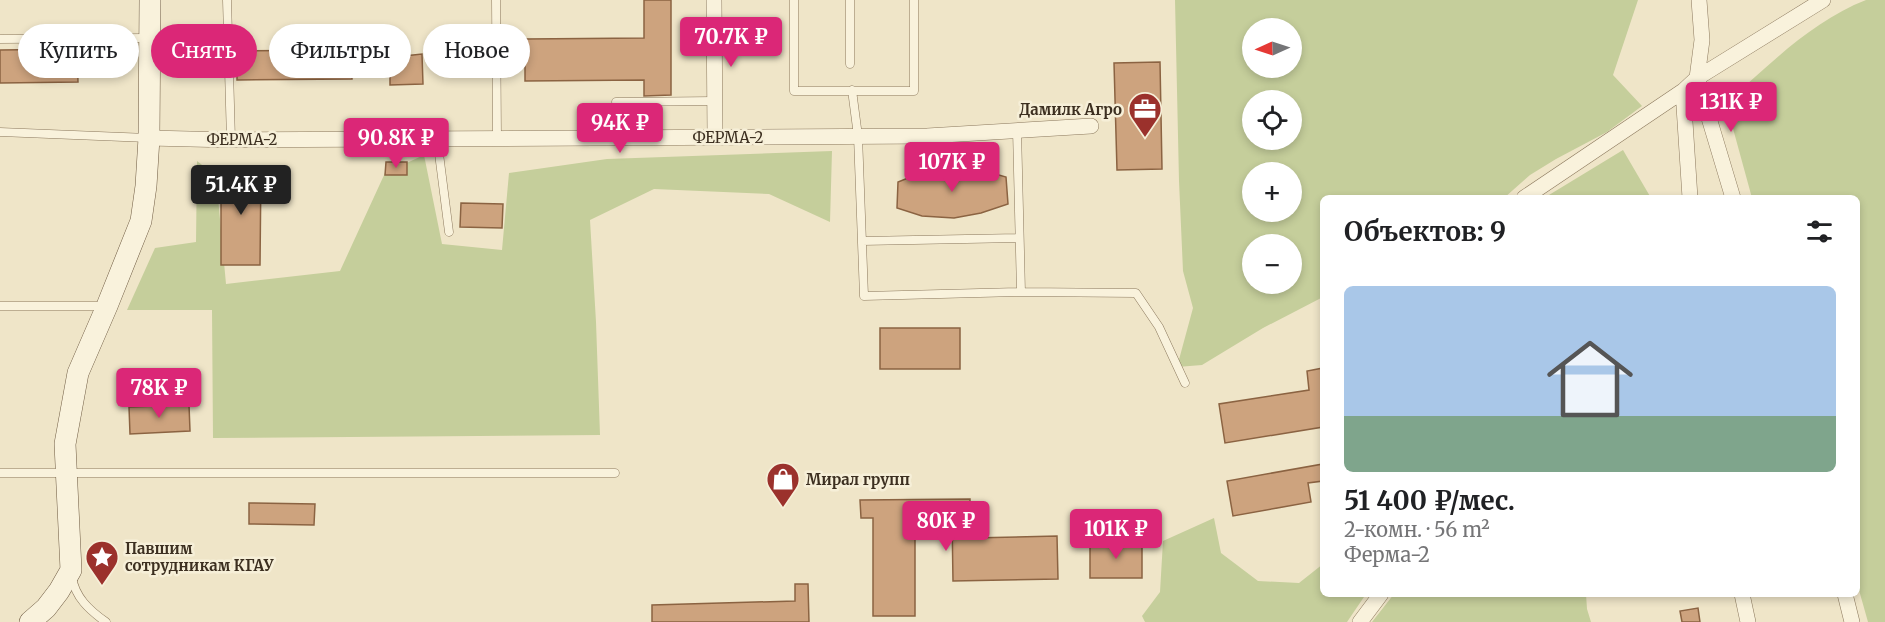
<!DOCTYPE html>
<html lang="ru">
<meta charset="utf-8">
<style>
:root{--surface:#fff;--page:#f2f2f2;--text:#202124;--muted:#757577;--line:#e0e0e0;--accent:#db2777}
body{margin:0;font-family:Merriweather,serif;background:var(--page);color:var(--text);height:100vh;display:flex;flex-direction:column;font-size:22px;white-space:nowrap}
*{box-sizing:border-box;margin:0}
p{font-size:20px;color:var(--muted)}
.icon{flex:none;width:33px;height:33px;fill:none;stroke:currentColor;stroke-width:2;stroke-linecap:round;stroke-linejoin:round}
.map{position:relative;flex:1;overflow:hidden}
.drawer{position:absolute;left:1320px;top:195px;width:540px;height:402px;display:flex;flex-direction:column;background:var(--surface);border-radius:9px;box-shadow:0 3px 9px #0003}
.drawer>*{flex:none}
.banner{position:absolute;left:18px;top:24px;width:570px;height:54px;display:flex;gap:12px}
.needle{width:39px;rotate:267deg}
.tools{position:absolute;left:1242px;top:18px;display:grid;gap:12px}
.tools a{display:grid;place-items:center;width:60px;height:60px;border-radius:50%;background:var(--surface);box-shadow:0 3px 9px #0003;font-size:30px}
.price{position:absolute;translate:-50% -51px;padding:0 14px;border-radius:6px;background:var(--accent);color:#fff;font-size:20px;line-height:39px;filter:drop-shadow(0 2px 3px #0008)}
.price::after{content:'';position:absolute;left:50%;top:36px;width:18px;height:14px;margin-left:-9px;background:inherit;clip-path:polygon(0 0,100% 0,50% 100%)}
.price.active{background:#222;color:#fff}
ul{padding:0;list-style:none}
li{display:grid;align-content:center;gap:12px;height:318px;padding:0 24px}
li+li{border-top:2px solid var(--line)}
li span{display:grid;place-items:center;height:186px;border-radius:9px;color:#555}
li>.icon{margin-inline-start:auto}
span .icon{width:108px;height:108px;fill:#fffc;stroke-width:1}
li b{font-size:26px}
h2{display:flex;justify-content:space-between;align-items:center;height:72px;padding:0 24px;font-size:26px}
.pill{padding:0 21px;border-radius:27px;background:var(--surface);box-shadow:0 3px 9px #0003;font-size:21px;line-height:54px}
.pill.active{background:var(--accent);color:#fff}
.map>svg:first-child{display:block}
.green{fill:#c5ce9b;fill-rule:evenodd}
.building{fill:#cda37e;stroke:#8b6342;stroke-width:1.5}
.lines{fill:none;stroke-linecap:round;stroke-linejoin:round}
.lane-casing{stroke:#8b785d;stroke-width:9}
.street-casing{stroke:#8b785d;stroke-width:16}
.secondary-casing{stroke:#6d5940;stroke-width:22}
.lane{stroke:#f9f2dc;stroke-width:8}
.street{stroke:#f9f2dc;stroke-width:15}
.secondary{stroke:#f9f2dc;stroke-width:21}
.labels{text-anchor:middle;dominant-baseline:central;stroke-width:5;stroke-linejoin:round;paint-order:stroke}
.poi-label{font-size:15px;font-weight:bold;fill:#3c2f20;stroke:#f6efd8;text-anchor:start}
.street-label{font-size:15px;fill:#3c2f20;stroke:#f6efd8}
</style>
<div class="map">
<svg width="1885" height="622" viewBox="0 0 1885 622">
<rect width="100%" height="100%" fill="#efe5c8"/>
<path class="green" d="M1175,0h463l-25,75 29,31 -35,26 -51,27 -26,16 -26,23h-181v99l-60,31 -61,37 -25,2 16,-59 -10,-37 -4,-90zM1252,28h40v40h-40zM1252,100h40v40h-40zM1252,172h40v40h-40zM1252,244h40v40h-40z
M1866,0h19v622h-17l-11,-39v-385h-105l-26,-95c43,-38 86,-82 140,-103z
M1623,150l28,48h-107z
M832,151l-2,71 -61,-28 -115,-5 -64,31 6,102 4,113 -387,3 -1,-128h-85l28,-62 41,-6 1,-81 19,15 10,108 114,-13 45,-98 39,-18 18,89 60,6 7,-77 98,-14z
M1214,518l7,35 37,28 41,2 24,-19v30h43l-19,28h-202l-3,-6 18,-24 3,-51z
M1394,594h192l1,15 4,13h-219z"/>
<path class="building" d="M644,0h27v95l-27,1v-16l-119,1v-42l119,-1z
M77,49l1,33 -78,1v-33z
M351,50l1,29 -115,1v-29z
M422,54l1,30 -33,1v-19h14v-10z
M1160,62l2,107 -45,1 -3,-107z
M386,162h21v13h-22z
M950,167l28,2 28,8 2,27 -27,9 -27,5 -32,-2 -25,-8 1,-26 25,-10z
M221,168h40l-1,97h-39z
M461,203l42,1 -1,24 -42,-1z
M880,328h80v41h-80z
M1323,368v59l-98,16 -6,-39 90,-14 -2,-19z
M189,405l1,26 -60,3 -1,-27z
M1323,464v17l-15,2 3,19 -78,14 -6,-35z
M970,499v39l87,-2 1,43 -105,2 -1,-63h-37v98h-42v-98h-12l-1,-18z
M249,503l66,1 -1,21 -65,-1z
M1090,543h52v35h-52z
M795,584h13l1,38h-157v-17l143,-4z
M1698,608l2,14h-18l-2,-11z"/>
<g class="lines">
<defs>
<path id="lane" d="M227,0l4,140
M496,0l1,138
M794,0v91h120v-91
M0,39l148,-1
M850,64v-64
M852,90l6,46 6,160 157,-4
M616,102l99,-1
M1017,130l4,162 115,1 23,34 26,56
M0,132l148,6
M437,138l12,94
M862,241l157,-3
M0,306h106
M0,473h615
M72,577c3,20 17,33 34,45"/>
<path id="street" d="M714,0l1,137
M1699,0l3,40 -5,38 36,120
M1683,91l7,107
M149,138l82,2 696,-4 164,-10
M1524,198l159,-107 14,-13 126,-78
M1742,594l6,28
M1845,594l7,28
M1360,622l21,-28"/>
<path id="secondary" d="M30,622l16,-14 13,-17 12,-21 -6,-126 13,-71 29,-67 34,-85 5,-35 3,-48 1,-138"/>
</defs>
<use href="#lane" class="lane-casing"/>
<use href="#street" class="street-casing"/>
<use href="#secondary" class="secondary-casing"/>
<use href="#lane" class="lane"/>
<use href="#street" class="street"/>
<use href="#secondary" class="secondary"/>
</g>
<defs>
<symbol id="office-pin" viewBox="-11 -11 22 30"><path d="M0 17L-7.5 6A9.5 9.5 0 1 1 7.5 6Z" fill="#9b312c" stroke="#f6efd8"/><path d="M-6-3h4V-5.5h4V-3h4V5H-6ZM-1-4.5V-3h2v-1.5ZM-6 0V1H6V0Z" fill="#fff"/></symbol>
<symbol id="shop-pin" viewBox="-11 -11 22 30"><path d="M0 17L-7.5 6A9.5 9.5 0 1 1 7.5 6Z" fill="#9b312c" stroke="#f6efd8"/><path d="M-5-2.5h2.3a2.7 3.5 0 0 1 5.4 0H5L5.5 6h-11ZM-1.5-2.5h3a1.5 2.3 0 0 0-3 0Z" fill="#fff"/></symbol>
<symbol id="sight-pin" viewBox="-11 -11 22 30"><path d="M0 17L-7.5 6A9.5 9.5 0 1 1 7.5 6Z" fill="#9b312c" stroke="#f6efd8"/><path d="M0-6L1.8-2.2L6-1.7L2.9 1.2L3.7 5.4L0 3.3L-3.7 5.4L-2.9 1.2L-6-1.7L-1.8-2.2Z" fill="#fff"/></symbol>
</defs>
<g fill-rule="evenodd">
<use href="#office-pin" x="1126" y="90" width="38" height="52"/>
<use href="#shop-pin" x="764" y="460" width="38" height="52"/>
<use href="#sight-pin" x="83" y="538" width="38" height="52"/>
</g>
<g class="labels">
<g class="poi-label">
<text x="1122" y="109" text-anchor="end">Дамилк Агро</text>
<text x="806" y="479">Мирал групп</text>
<text x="125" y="548">Павшим<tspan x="125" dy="17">сотрудникам КГАУ</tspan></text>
</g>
<g class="street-label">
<text x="728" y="137">ФЕРМА-2</text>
<text x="242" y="139">ФЕРМА-2</text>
</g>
</g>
</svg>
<div class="tools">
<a><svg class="needle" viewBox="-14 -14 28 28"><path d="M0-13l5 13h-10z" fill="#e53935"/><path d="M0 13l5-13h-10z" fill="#757577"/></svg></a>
<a><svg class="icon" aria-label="locate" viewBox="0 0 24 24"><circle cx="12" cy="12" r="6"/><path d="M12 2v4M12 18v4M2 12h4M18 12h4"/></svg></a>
<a>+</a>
<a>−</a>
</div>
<b class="price" style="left:731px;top:68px">70.7K ₽</b>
<b class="price" style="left:1731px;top:133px">131K ₽</b>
<b class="price" style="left:620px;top:154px">94K ₽</b>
<b class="price" style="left:396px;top:169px">90.8K ₽</b>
<b class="price" style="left:952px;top:193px">107K ₽</b>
<b class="price active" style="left:241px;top:216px">51.4K ₽</b>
<b class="price" style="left:159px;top:419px">78K ₽</b>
<b class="price" style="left:946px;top:552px">80K ₽</b>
<b class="price" style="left:1116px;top:560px">101K ₽</b>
<div class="banner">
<a class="pill">Купить</a>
<a class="pill active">Снять</a>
<a class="pill">Фильтры</a>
<a class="pill">Новое</a>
</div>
<section class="drawer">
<h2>Объектов: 9<svg class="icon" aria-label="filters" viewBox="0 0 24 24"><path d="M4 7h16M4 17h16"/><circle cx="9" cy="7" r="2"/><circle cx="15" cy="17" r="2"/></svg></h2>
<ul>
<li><span style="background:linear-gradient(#a9c7e8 70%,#7fa58c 0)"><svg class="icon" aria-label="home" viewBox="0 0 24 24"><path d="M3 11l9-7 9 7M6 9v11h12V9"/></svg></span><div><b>51 400 ₽/мес.</b><p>2-комн. · 56 m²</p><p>Ферма-2</p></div></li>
</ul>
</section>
</div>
